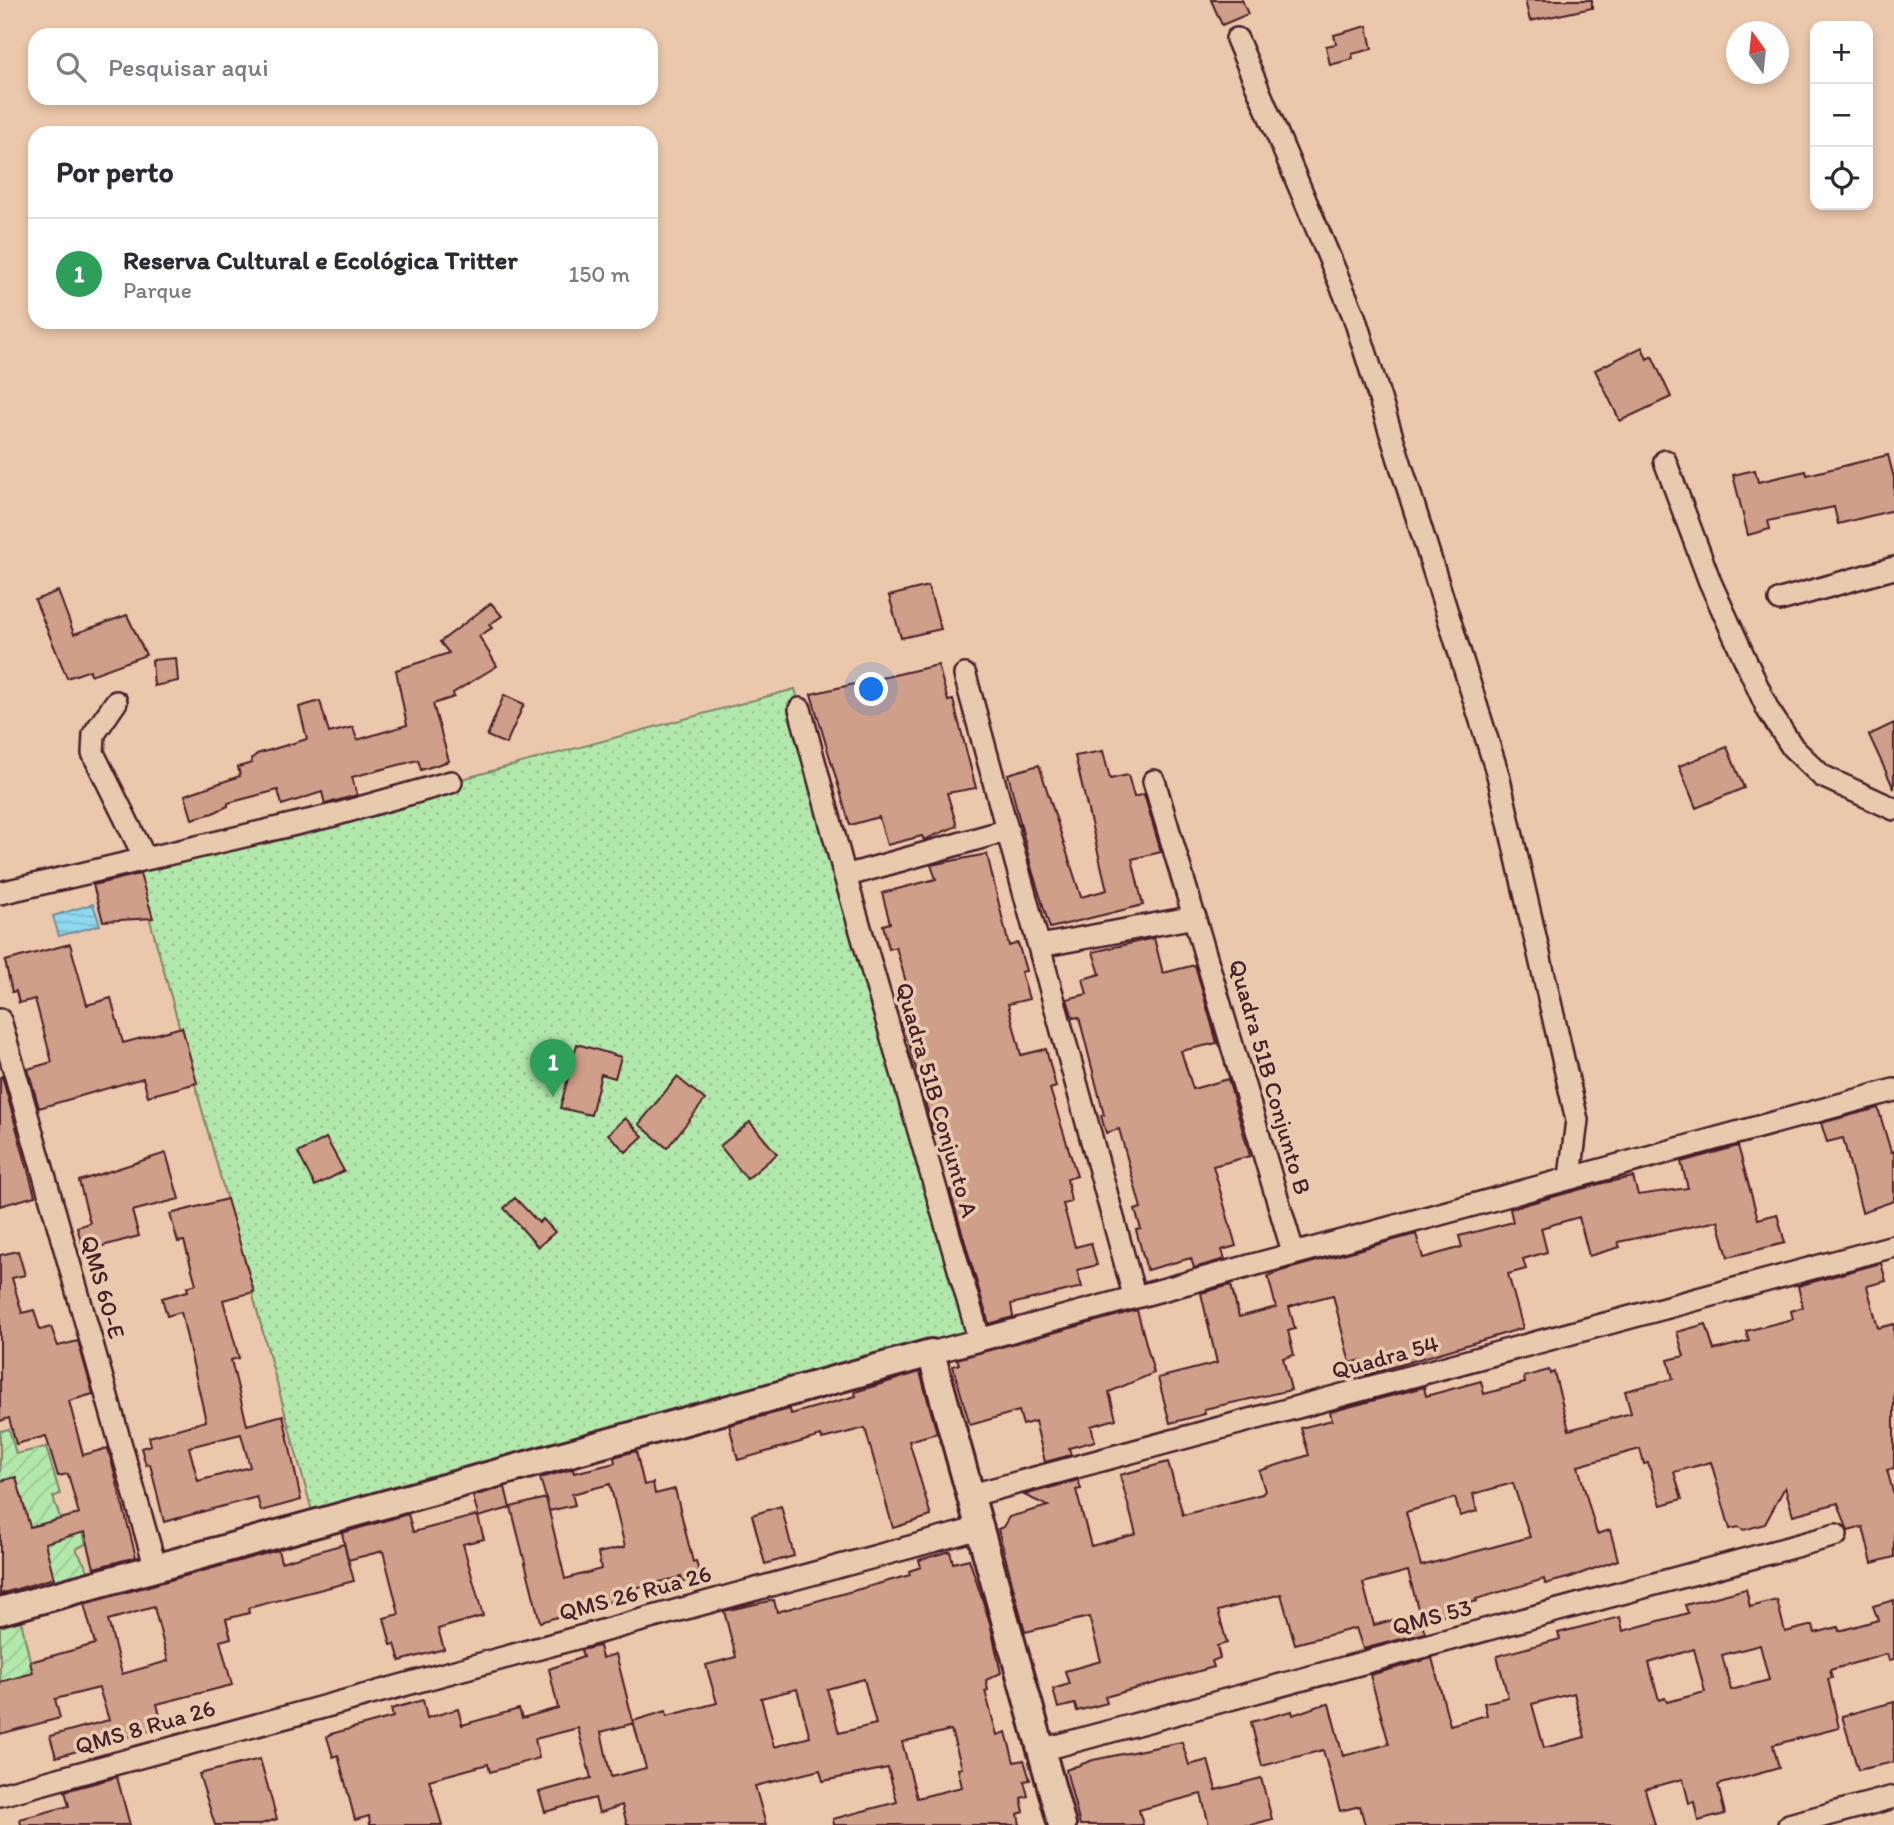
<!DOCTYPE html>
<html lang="pt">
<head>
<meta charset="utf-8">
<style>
  :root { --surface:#fff; --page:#f7f7f7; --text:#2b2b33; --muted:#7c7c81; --line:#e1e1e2; --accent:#c8321e }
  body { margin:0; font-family:Itim,sans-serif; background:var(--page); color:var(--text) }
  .controls { position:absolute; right:21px; top:21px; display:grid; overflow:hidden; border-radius:14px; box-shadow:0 4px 10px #0003 }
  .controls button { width:63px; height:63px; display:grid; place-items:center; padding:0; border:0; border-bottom:2px solid var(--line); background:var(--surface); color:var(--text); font:35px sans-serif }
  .compass { position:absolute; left:1726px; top:21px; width:63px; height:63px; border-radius:50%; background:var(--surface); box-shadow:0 4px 10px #0003; rotate:345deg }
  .you { position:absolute; left:872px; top:690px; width:24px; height:24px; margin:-18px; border:5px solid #fff; border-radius:50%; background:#1a73e8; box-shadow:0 0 0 10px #1a73e833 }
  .badge { display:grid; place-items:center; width:46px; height:46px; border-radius:50%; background:var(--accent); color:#fff; font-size:23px; font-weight:700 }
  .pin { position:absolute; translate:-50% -58px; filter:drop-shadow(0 2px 4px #0008) }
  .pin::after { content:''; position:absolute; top:37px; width:24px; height:21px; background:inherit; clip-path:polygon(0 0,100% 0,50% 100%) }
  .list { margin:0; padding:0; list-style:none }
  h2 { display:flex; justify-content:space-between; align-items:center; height:91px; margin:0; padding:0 28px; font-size:30px }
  h2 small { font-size:23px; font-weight:400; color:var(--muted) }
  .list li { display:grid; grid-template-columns:46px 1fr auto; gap:21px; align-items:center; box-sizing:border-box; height:112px; padding:0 28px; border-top:2px solid var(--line) }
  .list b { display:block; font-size:26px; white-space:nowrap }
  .list p { margin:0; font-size:23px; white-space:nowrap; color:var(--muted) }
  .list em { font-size:23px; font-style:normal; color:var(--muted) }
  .icon { flex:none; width:38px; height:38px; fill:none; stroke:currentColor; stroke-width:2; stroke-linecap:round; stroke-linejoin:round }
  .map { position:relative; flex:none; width:1894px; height:1825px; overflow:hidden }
  .search { position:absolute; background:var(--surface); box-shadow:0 4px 10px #0003; left:28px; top:28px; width:630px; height:77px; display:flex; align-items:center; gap:18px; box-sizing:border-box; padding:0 24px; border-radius:21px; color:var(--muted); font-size:26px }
  .panel { position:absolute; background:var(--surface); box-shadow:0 4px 10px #0003; left:28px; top:126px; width:630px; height:203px; border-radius:21px }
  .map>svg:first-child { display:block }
</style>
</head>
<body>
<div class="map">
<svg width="1894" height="1825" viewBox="0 0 1894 1825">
  <defs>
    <pattern id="park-dots" width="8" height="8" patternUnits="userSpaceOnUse" patternTransform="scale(1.75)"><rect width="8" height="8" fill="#b2e8ab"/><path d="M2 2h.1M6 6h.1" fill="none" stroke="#9bc793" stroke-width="1.8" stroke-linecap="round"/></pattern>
    <pattern id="garden-furrows" width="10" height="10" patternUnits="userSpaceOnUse" patternTransform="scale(1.75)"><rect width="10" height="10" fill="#b2e8ab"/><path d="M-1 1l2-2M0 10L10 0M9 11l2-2" fill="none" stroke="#9bc793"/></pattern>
    <pattern id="water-rules" width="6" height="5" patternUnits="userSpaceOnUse" patternTransform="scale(1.75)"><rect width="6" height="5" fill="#8ed9ef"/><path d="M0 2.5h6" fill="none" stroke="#7cbacd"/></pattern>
  </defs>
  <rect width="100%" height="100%" fill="#ebc7ab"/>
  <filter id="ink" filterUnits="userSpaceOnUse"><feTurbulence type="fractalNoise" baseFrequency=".0143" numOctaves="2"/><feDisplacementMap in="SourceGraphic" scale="14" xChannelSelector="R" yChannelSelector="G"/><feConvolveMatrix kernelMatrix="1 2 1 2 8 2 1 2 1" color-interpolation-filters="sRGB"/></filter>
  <g filter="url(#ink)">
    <path fill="url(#park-dots)" stroke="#7e846b" stroke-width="2" d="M795 689 975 1336 315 1522 133 858 451 782Z"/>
    <path fill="url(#garden-furrows)" stroke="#7e846b" stroke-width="2" d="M9 1429 16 1454 46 1447 60 1494 53 1497 62 1523 80 1520 86 1544 76 1549 93 1579 57 1588 42 1538 0 1582V1431Z
      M19 1612 36 1687 0 1696V1617Z"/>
    <path fill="url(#water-rules)" stroke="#738fa1" stroke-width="2" d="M93 904 100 925 59 936 53 916Z"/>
    <path fill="#d09f8a" stroke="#4a1f2b" stroke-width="2" fill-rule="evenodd" d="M1211 0H1242L1248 14 1222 25Z
      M1525 0H1592V8L1530 21Z
      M1367 26 1372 49 1352 54 1353 59 1330 65 1326 46 1336 44 1334 35Z
      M1642 347 1647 359 1652 356 1671 397 1620 421 1595 370Z
      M1888 455 1894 478V510L1838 524 1834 507 1768 521 1770 529 1748 535 1733 475 1755 470 1758 482 1806 471 1807 475Z
      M928 586 941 629 901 638 889 596Z
      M58 591 74 634 127 615 146 655 91 675 90 670 67 678 35 600Z
      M491 603 502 616 489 625 492 628 479 636 497 666 453 693 454 697 433 704 449 761 421 770 418 760 352 777 357 795 325 804 322 792 282 805 278 790 228 803V806L213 813 192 819 185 795 240 776 238 767 252 763 251 759 257 754 307 739 299 707 320 701 329 733 353 727 357 740 407 725 396 670 449 653 440 642Z
      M176 658 178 681 154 686 152 660Z
      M938 665 948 701 953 700 976 788 947 793 957 826 924 840 922 836 887 845 879 817 850 825 811 694Z
      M504 695 524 704 506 744 487 736Z
      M1894 723V789L1869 735Z
      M1727 747 1744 788 1696 808 1679 766Z
      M1103 751 1110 779 1128 775 1134 797 1144 794 1161 852 1132 859 1143 905 1050 928 1032 870 1008 774 1039 765 1081 897 1107 890 1075 756Z
      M987 854 1009 946 1018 943 1026 971 1021 972 1029 999 1008 1004 1021 1055 1046 1049 1056 1087 1050 1089 1077 1176 1067 1179 1071 1202 1063 1204 1075 1247 1091 1243 1097 1265 1077 1270 1082 1287 1011 1304 1013 1317 989 1324 952 1198 950 1190 957 1187 941 1131 934 1134 898 1004 911 1000 896 947 889 949 883 925 890 923 882 893 936 879 931 865Z
      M140 874 153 918 103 921 93 885Z
      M1154 938 1163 973 1195 965 1217 1043 1181 1051 1193 1089 1228 1079 1250 1156 1213 1166 1236 1246 1222 1250 1225 1259 1194 1268 1191 1258 1147 1270 1136 1230 1141 1229 1135 1210 1141 1208 1119 1129 1106 1133 1101 1116 1104 1115 1079 1017 1073 1018 1067 999 1087 994 1083 979 1100 974 1093 952Z
      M70 944 87 1005 111 998 123 1043 182 1027 197 1083 148 1096 143 1078 39 1108 28 1069 52 1062 35 999 19 1003 16 991 12 992 5 961Z
      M577 1044 621 1057 615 1078 601 1074 591 1115 560 1108Z
      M2 1076 35 1196 0 1206V1077Z
      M677 1077 705 1100 667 1148 639 1124Z
      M1878 1108 1891 1152 1894 1151V1201L1862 1212 1843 1138 1827 1142 1821 1123Z
      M625 1118 643 1136 626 1152 608 1134Z
      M750 1122 777 1154 747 1179 720 1146Z
      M326 1138 344 1171 315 1186 298 1153Z
      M1738 1146 1758 1219 1777 1214 1785 1243 1728 1257 1718 1221 1618 1242 1620 1247 1589 1256 1579 1217 1541 1228 1547 1252 1523 1259 1526 1269 1508 1274 1523 1328 1366 1375 1362 1360 1350 1363 1333 1295 1305 1302 1289 1307 1295 1329 1288 1331 1294 1355 1283 1358 1291 1390 1204 1409 1205 1414 1170 1423 1158 1378 1217 1363 1201 1293 1231 1285 1239 1317 1276 1307 1268 1276 1281 1271 1416 1234 1423 1258 1462 1247 1459 1236 1513 1222 1510 1209 1603 1183 1633 1177 1638 1195 1688 1188 1681 1162Z
      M166 1153 179 1199 132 1211 139 1236 84 1251 77 1227 90 1223 79 1181Z
      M515 1198 539 1223 543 1219 555 1232 538 1247 504 1208Z
      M227 1199 254 1292 223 1300 239 1358 231 1360 247 1425 283 1415 301 1500 261 1511 257 1497 164 1522 150 1464 146 1465 141 1448 151 1445 149 1437 206 1421 181 1312 167 1316 162 1298 188 1291 187 1287 196 1284 184 1241 178 1242 170 1214ZM241 1434 250 1467 198 1481 189 1447Z
      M18 1251 25 1275 12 1278 22 1313 34 1310 40 1330 51 1327 58 1346 78 1341 93 1394 69 1401 83 1455 108 1448 136 1557 94 1568 85 1532 45 1543 54 1578 0 1594V1481L16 1477 30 1527 79 1514 68 1474 58 1476 46 1436 16 1444 9 1418 0 1421V1255Z
      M1881 1263 1886 1281 1867 1286 1878 1328 1894 1324V1468L1887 1470 1894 1496V1557L1872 1563 1863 1527 1848 1531 1838 1503 1793 1515 1785 1487 1765 1524 1744 1530 1739 1527 1730 1529 1711 1462 1674 1472 1682 1499 1661 1505 1648 1463 1644 1464 1640 1449 1578 1466 1597 1534 1610 1530 1618 1560 1571 1577 1545 1584 1544 1579 1476 1599 1477 1601 1456 1606 1458 1611 1421 1620 1425 1633 1363 1649 1356 1628 1295 1644 1281 1594 1218 1611 1227 1643 1217 1646 1220 1658 1212 1661 1214 1667 1105 1697 1107 1703 1077 1711 1075 1704 1058 1708 1053 1689 1069 1684 1065 1671 1101 1661 1089 1617 1025 1632 998 1529 1003 1527 1009 1517 1048 1506 1024 1495 1078 1480 1081 1489 1076 1490 1091 1546 1136 1534 1120 1475 1168 1462 1183 1515 1262 1494 1265 1491 1259 1471 1309 1455 1301 1428 1332 1420 1330 1412 1424 1387 1426 1396 1481 1381 1484 1394 1525 1383 1524 1377 1549 1370 1550 1374 1554 1372 1569 1430 1631 1413 1625 1391 1673 1379 1668 1360 1684 1356 1677 1332 1706 1324 1714 1350 1749 1341 1746 1331 1793 1319 1791 1311 1803 1307 1798 1286ZM1513 1483 1530 1537 1421 1566 1406 1512 1455 1498 1460 1516 1477 1511 1473 1494ZM1408 1571 1421 1620 1419 1613 1374 1625 1363 1583Z
      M1137 1310 1154 1373 1109 1392 1116 1419 1091 1426 1095 1441 1069 1448 1071 1455 1045 1462 1035 1421 1023 1425 1019 1411 970 1425 953 1366 959 1364 957 1359Z
      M920 1372 937 1433 909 1441 931 1516 893 1528 865 1428 822 1439 821 1436 738 1460 729 1425 790 1409 791 1414 856 1396 855 1392Z
      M636 1451 644 1485 653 1483 655 1494 675 1489 693 1562 696 1561 700 1577 683 1582 681 1577 635 1588 637 1594 540 1622 511 1507 546 1498 540 1478 573 1469 574 1473 615 1463 614 1457ZM610 1484 625 1547 598 1553 601 1569 565 1579 546 1498 549 1511 575 1505 572 1494Z
      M505 1487 510 1508 478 1517 484 1539 463 1544 483 1616 438 1629 444 1649 400 1661 395 1644 391 1645 384 1618 399 1614 383 1551 348 1560 342 1533 408 1514 413 1532 478 1515 473 1496Z
      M781 1506 794 1556 765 1564 752 1515Z
      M344 1544 354 1581 248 1608 249 1613 226 1619 231 1638 220 1641 232 1685 157 1704 163 1727 56 1757 50 1736 109 1720 99 1688 55 1699 60 1718 0 1734V1682L33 1673 30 1662 95 1644 84 1604 278 1550 281 1562ZM154 1607 168 1661 122 1674 108 1620Z
      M950 1551 953 1563 969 1559 990 1623 1001 1673 986 1680 988 1690 985 1691 997 1735 1006 1732 1014 1762 1024 1760 1030 1780 1024 1781 1028 1796 1021 1798 1024 1812 1018 1814 1020 1825H834L833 1819 897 1802 888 1768 823 1781 820 1770 755 1786 766 1825H627L622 1805 599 1813 595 1798 545 1812 539 1792 591 1778 578 1728 535 1739 539 1758 490 1772 488 1764 429 1780 442 1825H370L369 1816 355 1820 338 1755 333 1757 327 1737 331 1734 393 1717 391 1709 423 1700 427 1718 458 1709 462 1725 519 1709 522 1718 558 1708 549 1669 583 1657 581 1650 599 1646 602 1658 616 1654 633 1721 666 1711 667 1716 717 1703 706 1665 736 1657 724 1611 774 1600 777 1612 910 1575 909 1571 921 1567 919 1560ZM864 1679 876 1724 839 1733 827 1689ZM797 1689 810 1737 774 1747 761 1698ZM633 1721 646 1768 611 1777 601 1732 634 1723ZM951 1730 962 1768 958 1769 962 1787 917 1798 902 1742Z
      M1746 1589 1750 1607 1777 1600 1785 1632 1813 1625 1815 1633 1838 1627 1839 1631 1878 1620 1873 1606 1894 1600V1659L1889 1660 1887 1654 1830 1670 1832 1678 1828 1679 1839 1728 1773 1745 1779 1768 1718 1785 1725 1814 1698 1821 1694 1802 1689 1803 1683 1779 1645 1789 1655 1825H1365L1360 1806 1340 1811 1323 1750 1262 1766 1251 1722 1292 1711 1293 1715 1318 1706 1329 1704 1343 1756 1389 1744 1370 1675 1432 1658 1450 1725 1487 1715 1484 1703 1508 1697 1497 1656 1560 1639 1558 1633 1620 1617 1623 1631 1688 1613 1685 1605ZM1760 1645 1769 1680 1731 1690 1722 1655ZM1694 1649 1705 1692 1667 1702 1665 1698 1659 1700 1649 1663ZM1574 1693 1585 1737 1544 1748 1532 1704Z
      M1894 1702V1762L1858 1770 1842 1716Z
      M1182 1742 1189 1765 1208 1760 1216 1790 1261 1778 1272 1819 1251 1825H1209L1201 1794 1139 1810 1143 1825H1080L1066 1770 1093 1760Z
      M260 1759 277 1819 258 1825H215L199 1774Z
      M117 1777 130 1825H21L20 1819 69 1806 65 1791Z"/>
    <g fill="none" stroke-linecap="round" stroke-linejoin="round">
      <g stroke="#4a1f2b" stroke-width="26">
        <path id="minor" d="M1237 39 1354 316 1498 775 1577 1120 1570 1177
          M1665 461 1710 582 1768 710 1793 748 1822 776 1894 809
          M1780 600 1894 568
          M965 675 1134 1295
          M116 702 94 734 93 753 145 858
          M800 709 845 876 979 1338
          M1154 781 1293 1252
          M845 876 1008 830
          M0 893 334 815 451 782
          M1040 946 1195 917
          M0 1020 156 1569
          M931 1353 1894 1090
          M972 1495 1894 1246
          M1041 1750 1836 1535
          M0 1795 980 1528
          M1789 1825 1894 1797"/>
      </g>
      <g stroke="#4a1f2b" stroke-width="32">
        <path id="tertiary" d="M0 1611 931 1353 1062 1825"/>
      </g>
      <use href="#minor" stroke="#e8cbaf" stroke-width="21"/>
      <use href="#tertiary" stroke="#e8cbaf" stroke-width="26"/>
    </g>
  </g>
  <g text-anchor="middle" stroke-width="7" stroke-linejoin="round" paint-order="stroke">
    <g font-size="24" fill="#4a1f2b" stroke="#e8cbaf">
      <text transform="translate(1270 1077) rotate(74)" y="8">Quadra 51B Conjunto B</text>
      <text transform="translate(937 1100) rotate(74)" y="8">Quadra 51B Conjunto A</text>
      <text transform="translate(103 1287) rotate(74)" y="8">QMS 60-E</text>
      <text transform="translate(1385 1357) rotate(-15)" y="8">Quadra 54</text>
      <text transform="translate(635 1593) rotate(-15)" y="8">QMS 26 Rua 26</text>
      <text transform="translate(1432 1617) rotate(-15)" y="8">QMS 53</text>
      <text transform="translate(145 1727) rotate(-16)" y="8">QMS 8 Rua 26</text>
    </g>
  </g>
</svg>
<div class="controls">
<button>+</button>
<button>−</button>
<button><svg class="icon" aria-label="locate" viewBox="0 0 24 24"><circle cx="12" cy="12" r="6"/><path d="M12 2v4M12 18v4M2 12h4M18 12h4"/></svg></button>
</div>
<svg class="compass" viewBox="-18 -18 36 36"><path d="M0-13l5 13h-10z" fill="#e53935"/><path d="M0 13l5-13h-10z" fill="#7c7c81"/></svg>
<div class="you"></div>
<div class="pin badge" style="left:553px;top:1097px;background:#2e9e5b">1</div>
<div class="search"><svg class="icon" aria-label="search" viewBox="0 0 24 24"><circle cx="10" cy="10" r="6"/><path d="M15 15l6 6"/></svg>Pesquisar aqui</div>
<section class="panel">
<h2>Por perto<small></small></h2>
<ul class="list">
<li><span class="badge" style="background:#2e9e5b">1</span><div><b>Reserva Cultural e Ecológica Tritter</b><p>Parque</p></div><em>150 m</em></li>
</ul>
</section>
</div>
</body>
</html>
